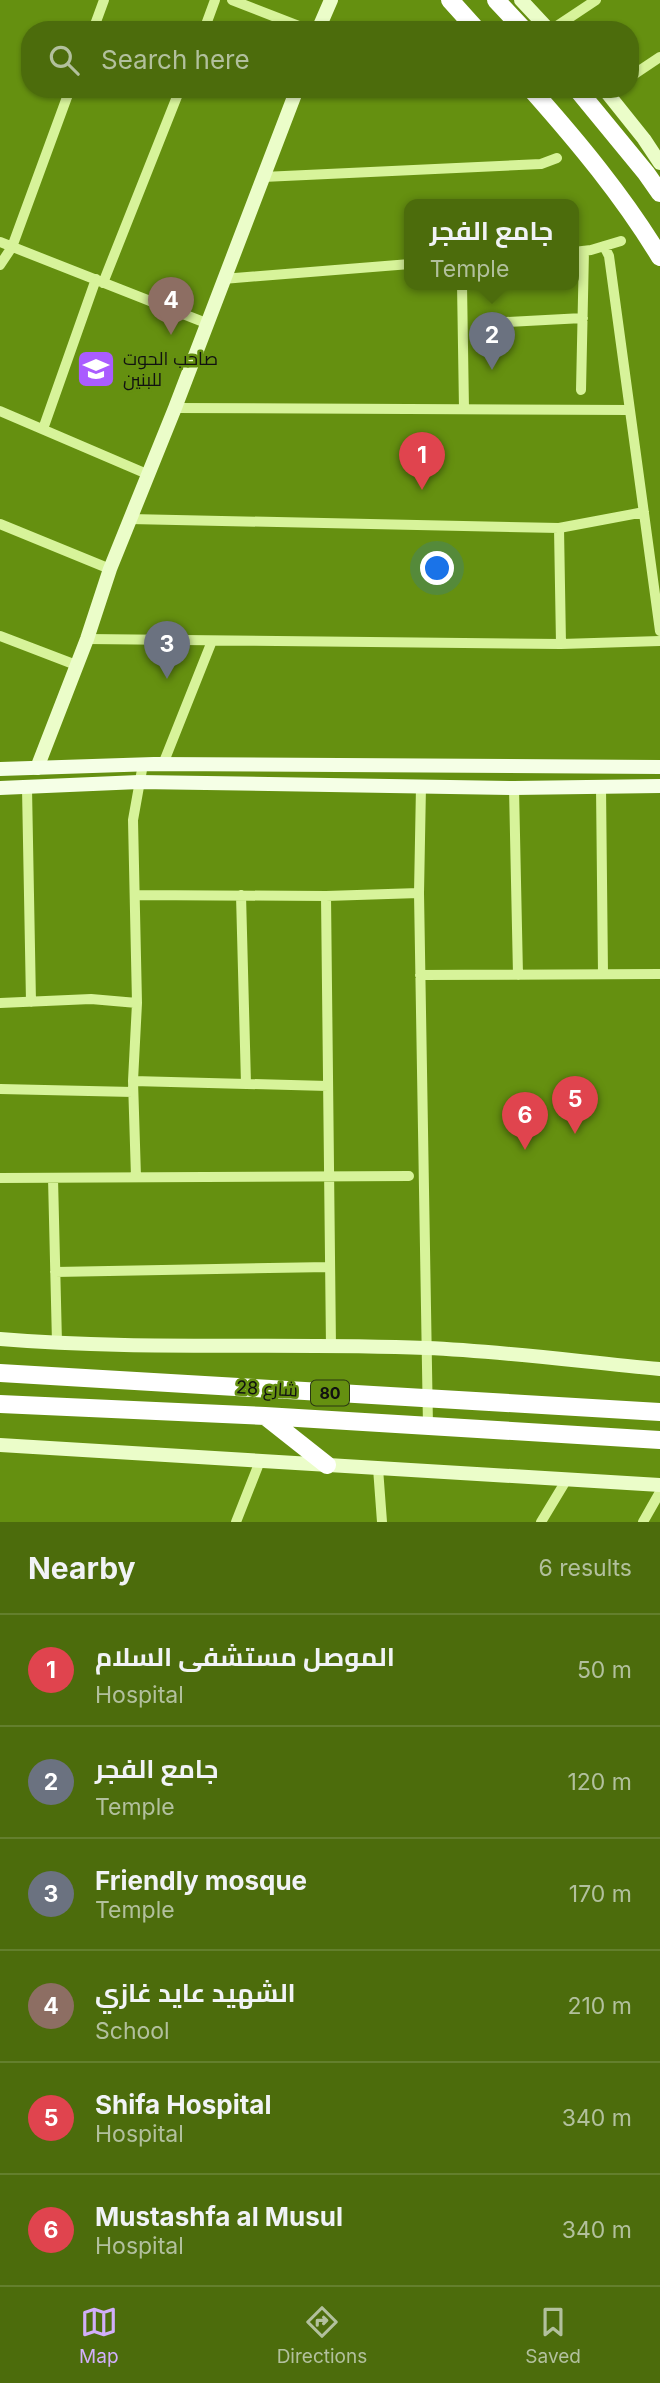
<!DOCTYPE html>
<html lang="en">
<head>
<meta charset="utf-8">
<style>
  :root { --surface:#4c6c0c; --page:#537115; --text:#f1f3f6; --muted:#b2c09d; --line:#637f2d; --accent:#d1affa }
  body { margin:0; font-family:Inter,Cairo,sans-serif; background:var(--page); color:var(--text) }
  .you { position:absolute; left:438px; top:569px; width:24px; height:24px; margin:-18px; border:5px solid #fff; border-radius:50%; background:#1a73e8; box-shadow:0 0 0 10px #1a73e833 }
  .badge { display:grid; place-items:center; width:46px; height:46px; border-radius:50%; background:var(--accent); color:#fff; font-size:23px; font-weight:700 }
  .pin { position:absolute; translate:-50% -58px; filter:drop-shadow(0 2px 4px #0008) }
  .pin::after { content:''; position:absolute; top:37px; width:24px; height:21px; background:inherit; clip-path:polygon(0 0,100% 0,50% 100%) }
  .popup { position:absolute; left:404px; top:199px; width:175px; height:91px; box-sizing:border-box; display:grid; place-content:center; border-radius:14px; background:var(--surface); filter:drop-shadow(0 2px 5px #0005); font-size:23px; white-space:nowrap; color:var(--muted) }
  .popup b { font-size:26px; color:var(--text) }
  .popup::after { content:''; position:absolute; left:50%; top:100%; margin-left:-14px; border:14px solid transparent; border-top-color:var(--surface) }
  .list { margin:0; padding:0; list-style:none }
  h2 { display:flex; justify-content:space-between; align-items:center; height:91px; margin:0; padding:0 28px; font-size:30px }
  h2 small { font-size:23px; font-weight:400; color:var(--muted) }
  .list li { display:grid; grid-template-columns:46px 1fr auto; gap:21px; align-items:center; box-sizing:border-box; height:112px; padding:0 28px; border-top:2px solid var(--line) }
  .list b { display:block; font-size:26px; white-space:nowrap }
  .list p { margin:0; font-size:23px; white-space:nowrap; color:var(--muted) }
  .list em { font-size:23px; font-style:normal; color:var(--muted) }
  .icon { flex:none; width:38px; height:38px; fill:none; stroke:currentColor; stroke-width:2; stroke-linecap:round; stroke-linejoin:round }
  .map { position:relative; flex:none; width:660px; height:1522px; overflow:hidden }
  .search { position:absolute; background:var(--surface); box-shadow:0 2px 5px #0004; left:21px; right:21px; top:21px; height:77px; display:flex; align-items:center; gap:18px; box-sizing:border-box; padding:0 24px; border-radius:28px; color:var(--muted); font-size:26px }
  .sheet { height:763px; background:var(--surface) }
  nav { display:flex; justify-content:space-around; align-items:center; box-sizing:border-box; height:98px; border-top:2px solid var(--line); background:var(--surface); font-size:19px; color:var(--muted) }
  nav a { display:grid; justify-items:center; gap:4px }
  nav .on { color:var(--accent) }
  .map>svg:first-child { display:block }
</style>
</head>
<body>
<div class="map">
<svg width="660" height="1522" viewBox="0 0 660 1522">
  <rect width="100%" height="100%" fill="#659010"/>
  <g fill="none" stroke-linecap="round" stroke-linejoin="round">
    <path stroke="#d7f39a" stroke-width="10" d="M232 0 309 30
      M93 30 104 0
      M204 30 215 0
      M551 30 596 0
      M630 77 660 57
      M263 177 541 164 557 158
      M0 242 206 323
      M604 246 609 256 660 631
      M574 252 591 250 621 241
      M0 265 12 247 70 89
      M223 279 410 264
      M103 283 180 89
      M462 284 464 409
      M488 323 583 318
      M581 390 584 251
      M175 408 630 410
      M0 411 147 474
      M43 429 96 279
      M130 519 559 528 644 512
      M0 524 110 569
      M559 528 561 644
      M0 636 76 665
      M87 639 561 644 660 641
      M163 764 212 641
      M421 786 419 893 428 1426
      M601 787 603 974
      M27 788 31 1002
      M514 788 518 975
      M135 895 326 896 419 893
      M241 895 246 1084
      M326 896 331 1347
      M420 975 660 974
      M0 1003 91 999 137 1003
      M133 1081 328 1086
      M0 1089 133 1092
      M136 1177 133 1081 137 1003 133 820 143 764
      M0 1178 409 1176
      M53 1178 57 1343
      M55 1272 329 1267
      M378 1468 382 1522
      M236 1522 260 1461
      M541 1522 567 1479
      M643 1522 660 1492"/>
    <path stroke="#ebfdc9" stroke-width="14" d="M521 0 549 30
      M318 30 331 0
      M604 89 644 139 660 163
      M37 768 87 639 110 569 175 408 297 89
      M0 1339C142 1351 284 1342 426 1348 504 1351 582 1362 660 1369
      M0 1445 660 1485"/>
    <path stroke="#f5ffe6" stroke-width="14" d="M0 769 154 764 660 767
      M0 788 139 782 514 788 660 786"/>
    <path stroke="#fff" stroke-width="18" d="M450 0 477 30
      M496 0 524 30
      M531 89C578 142 623 196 660 257
      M577 89 646 173 660 193
      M0 1373 660 1412
      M0 1404 265 1416 660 1440
      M265 1416 327 1465"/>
  </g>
  <defs>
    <g id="school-square" transform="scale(2.0125)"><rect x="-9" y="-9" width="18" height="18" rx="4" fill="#aa5cff" stroke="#659010"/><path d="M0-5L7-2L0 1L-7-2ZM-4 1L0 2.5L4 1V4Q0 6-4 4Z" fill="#fff"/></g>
  </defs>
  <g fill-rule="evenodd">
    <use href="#school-square" x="96" y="369"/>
  </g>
  <g text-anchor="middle" stroke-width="5" stroke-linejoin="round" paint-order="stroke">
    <rect fill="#659010" stroke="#2a3711" stroke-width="2" x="311" y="1380.5" width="38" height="25" rx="5"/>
    <g font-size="16" font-weight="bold" fill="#111">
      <text x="330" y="1399">80</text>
    </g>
    <g font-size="18" fill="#111" stroke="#659010" text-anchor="start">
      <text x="123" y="365">صاحب الحوت<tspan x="123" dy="21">للبنين</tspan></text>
    </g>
    <g font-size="18" fill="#111" stroke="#659010">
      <text transform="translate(267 1389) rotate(3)" y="6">شارع 28</text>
    </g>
  </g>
</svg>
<div class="you"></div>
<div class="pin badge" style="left:422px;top:490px;background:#e0444e">1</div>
<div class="pin badge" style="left:492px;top:370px;background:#6b7280">2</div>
<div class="popup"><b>جامع الفجر</b>Temple</div>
<div class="pin badge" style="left:167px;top:679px;background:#6b7280">3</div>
<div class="pin badge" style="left:171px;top:335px;background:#8d6e63">4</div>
<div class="pin badge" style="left:575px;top:1134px;background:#e0444e">5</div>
<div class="pin badge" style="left:525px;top:1150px;background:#e0444e">6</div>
<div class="search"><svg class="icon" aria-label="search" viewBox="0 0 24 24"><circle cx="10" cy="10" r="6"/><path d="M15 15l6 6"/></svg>Search here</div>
</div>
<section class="sheet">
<h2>Nearby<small>6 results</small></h2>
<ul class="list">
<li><span class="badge" style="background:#e0444e">1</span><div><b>الموصل مستشفى السلام</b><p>Hospital</p></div><em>50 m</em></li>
<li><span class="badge" style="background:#6b7280">2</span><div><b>جامع الفجر</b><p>Temple</p></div><em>120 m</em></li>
<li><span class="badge" style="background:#6b7280">3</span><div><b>Friendly mosque</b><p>Temple</p></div><em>170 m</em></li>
<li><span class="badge" style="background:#8d6e63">4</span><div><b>الشهيد عايد غازي</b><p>School</p></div><em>210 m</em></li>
<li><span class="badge" style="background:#e0444e">5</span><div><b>Shifa Hospital</b><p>Hospital</p></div><em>340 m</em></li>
<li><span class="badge" style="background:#e0444e">6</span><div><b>Mustashfa al Musul</b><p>Hospital</p></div><em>340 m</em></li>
</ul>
</section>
<nav>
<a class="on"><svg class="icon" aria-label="map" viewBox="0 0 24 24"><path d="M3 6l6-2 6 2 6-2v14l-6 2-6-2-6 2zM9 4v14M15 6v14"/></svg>Map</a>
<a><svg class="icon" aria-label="directions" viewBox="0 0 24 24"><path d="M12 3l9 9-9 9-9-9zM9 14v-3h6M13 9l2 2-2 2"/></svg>Directions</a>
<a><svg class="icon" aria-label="saved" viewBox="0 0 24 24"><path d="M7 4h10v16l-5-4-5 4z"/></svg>Saved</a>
</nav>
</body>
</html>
